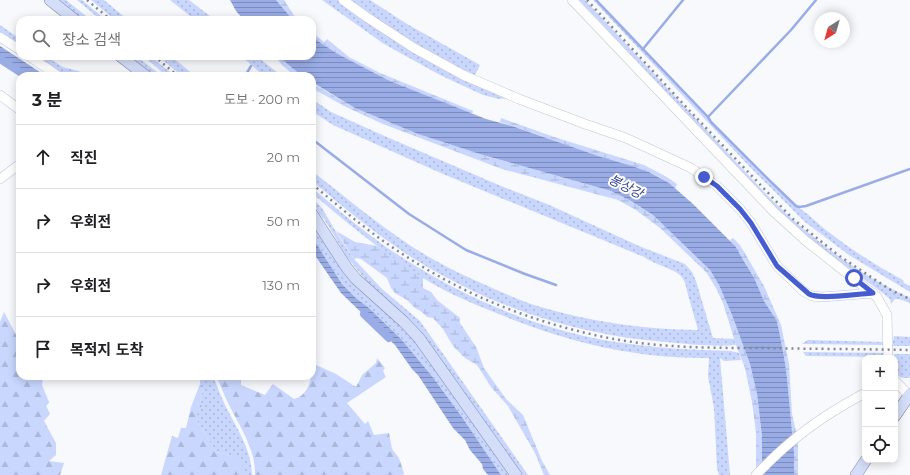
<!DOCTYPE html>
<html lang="ko">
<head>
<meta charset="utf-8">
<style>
  :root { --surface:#fff; --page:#f2f2f2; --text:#202124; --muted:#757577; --line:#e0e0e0 }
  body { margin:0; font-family:Montserrat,"Noto Sans KR",sans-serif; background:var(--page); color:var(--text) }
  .controls { position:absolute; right:12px; bottom:12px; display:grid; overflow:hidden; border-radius:8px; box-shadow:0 2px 10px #0003 }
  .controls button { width:36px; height:36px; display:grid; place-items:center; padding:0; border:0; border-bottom:1px solid var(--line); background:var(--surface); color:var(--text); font:20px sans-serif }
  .compass { position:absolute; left:814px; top:12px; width:36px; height:36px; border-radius:50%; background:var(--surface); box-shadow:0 2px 10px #0003; rotate:217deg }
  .stop { position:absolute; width:12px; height:12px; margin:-9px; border:3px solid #465dd1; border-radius:50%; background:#fff }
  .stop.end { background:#465dd1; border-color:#fff; box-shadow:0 1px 4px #0008 }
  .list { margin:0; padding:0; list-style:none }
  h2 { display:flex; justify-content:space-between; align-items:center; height:52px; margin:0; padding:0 16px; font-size:17px }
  h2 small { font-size:13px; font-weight:400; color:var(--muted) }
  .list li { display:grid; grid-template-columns:26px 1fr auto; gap:12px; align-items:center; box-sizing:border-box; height:64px; padding:0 16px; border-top:1px solid var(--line) }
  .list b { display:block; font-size:15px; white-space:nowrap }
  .list em { font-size:13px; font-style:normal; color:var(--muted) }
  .icon { flex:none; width:22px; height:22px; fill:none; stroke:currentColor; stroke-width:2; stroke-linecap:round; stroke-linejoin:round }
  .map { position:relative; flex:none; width:910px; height:475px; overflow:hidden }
  .search { position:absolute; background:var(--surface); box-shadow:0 2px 10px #0003; left:16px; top:16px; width:300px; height:44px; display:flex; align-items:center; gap:10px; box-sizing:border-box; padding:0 14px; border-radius:12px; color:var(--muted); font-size:15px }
  .panel { position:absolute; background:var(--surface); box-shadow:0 2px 10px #0003; left:16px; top:72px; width:300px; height:308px; border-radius:12px }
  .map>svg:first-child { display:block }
</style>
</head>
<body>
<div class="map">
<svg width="910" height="475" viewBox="0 0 910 475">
  <defs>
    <pattern id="grass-dots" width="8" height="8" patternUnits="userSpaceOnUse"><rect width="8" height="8" fill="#c9d7fe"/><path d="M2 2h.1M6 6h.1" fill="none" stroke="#acb8d9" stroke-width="1.8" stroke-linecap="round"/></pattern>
    <pattern id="forest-firs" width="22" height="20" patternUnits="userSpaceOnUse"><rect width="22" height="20" fill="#c9d7fe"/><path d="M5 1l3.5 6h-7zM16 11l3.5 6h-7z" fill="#acb8d9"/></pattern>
    <pattern id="wetland-marsh" width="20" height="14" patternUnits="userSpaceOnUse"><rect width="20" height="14" fill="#c9d7fe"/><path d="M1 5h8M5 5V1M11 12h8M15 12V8" fill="none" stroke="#acb8d9"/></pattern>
    <pattern id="water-rules" width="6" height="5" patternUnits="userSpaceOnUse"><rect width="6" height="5" fill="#99ace6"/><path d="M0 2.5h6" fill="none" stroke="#7c8bba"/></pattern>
  </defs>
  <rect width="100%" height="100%" fill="#f7f9fc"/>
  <path fill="url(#grass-dots)" d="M57 0H66L91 20H82Z
    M77 0H82L106 20H101Z
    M91 0H104L128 20H115Z
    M170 0H189L215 20H195Z
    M322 0H339L376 26 511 98 499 99 483 95 440 75 384 44Z
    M347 0H370L407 24 480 65 474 77 436 58Z
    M579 0H585L767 195C809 237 856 273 910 298V303L899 299H895L891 304 890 299 884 294 828 253 793 225Z
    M593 0H595L608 12 708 117 711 122 769 182 795 206C804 209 821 227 830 233 853 251 877 266 903 280L904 283 910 286V292L849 255 805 222 749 166Z
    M0 25 20 39V49L0 35Z
    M31 56H45L63 67 78 71 89 76H61Z
    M127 56H136L157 72 155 74 156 76H152Z
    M143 56H150L175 76H167Z
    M158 56H171L195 76H182Z
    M241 56H256L282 76H264Z
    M312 99 331 112 389 138 501 186 547 204 639 246 685 264 692 272 696 281 713 338 734 339 736 345C713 347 689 344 666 342 573 335 483 304 405 253 372 231 342 206 312 181V171C344 196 375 222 408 244 429 258 450 269 472 279 493 288 513 298 534 305 587 321 643 330 698 330 695 319 692 309 689 298 686 290 687 282 680 275 670 267 655 265 644 257L443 174 333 125 312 111Z
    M312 188C342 213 371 238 403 258 468 300 541 330 616 342 654 348 693 350 731 351L739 353 741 360 724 361 720 358 730 475H719L717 468 714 408 708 376 709 358C634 359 562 341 494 312 469 302 445 292 423 278 383 253 347 223 312 193Z
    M312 198 322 208 339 237 354 259 382 289 420 321 528 475H523L423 335 412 322 368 283 347 257 324 219 312 207Z
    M312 223 401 322 513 475H501L464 420 435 380 402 340 369 308 356 298 342 284 312 237Z
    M894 336 910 337V346H892Z
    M808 340 884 342V345L802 344Z
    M803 352 884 353 885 357 806 356Z
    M894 354H910V378C893 379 897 371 895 359 895 357 894 356 894 354Z
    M200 376H213C217 386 221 396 225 405 236 427 252 450 252 475H244L241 462 230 455 216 452 197 421 195 416 202 407 200 399 203 391 200 384Z"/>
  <path fill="url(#forest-firs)" d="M4 312 20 342V376H41L43 378 42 385 49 402 46 406 50 414 44 421 56 443V455L49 461 64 463 60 475H0V322Z
    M377 358 385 368 383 371 386 377 347 403 365 424 368 421 374 435 389 433 392 449 399 458 404 473 403 475H255C256 450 240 427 229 405 224 395 221 386 216 376H241V385L265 395 273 384 294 399C310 395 311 377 314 364L336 374 356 387 362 375 376 363Z
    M200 384 203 391 200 399 202 407 196 416 197 421 216 452 230 455 242 462 244 475H161L172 436 178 438 181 428H186L191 407Z"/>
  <path fill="url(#wetland-marsh)" d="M276 0H284L297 20H293Z
    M312 32 324 42 327 39 349 57 380 73 473 111 472 114 390 81 336 53 312 37Z
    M274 56H278L302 76H295L283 66Z
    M312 83 355 108 418 134 483 155 611 191 631 201 653 215 710 270 719 285 732 315 750 364 757 394 762 436V475L756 470V432L752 402 745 368 736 345 723 303 716 288 706 272 660 228 636 210 618 200 502 169 383 124 344 106 312 88Z
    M501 118 554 137 644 165 665 176 677 184 675 189C655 169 628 166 602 158 568 146 535 133 500 122Z
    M336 231 355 242 377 246 423 278V288L431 292 437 300 460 318V323L476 347 484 368 506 399 523 415 542 461 550 475H544L535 453 513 415 508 406 491 387 477 365 465 358 453 346 443 329 433 318 427 317 422 312 415 308 407 300 395 293 391 288 387 278 361 259 357 258 354 259Z
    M733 238 740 245 764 286 781 325 789 364 792 414 798 440V475H794V452L787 378 784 356 777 321 764 301 745 262 730 240Z"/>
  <path fill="url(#water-rules)" d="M230 0H276L293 20H244L236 11Z
    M312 37 336 53 390 81 486 119 512 126 601 157 632 166 649 172 669 183 693 204 735 246 754 278 764 301 777 321 784 356 787 378 794 452V475H762V436L757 394 750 364 732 315 719 285 710 270 653 215 631 201 611 191 483 155 418 134 355 108 312 82V76H302L278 56H312Z
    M0 46 46 76H29L0 56Z
    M312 237 342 284 356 298 369 308 402 340 435 380 464 420 501 475H488L483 469 482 464 470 450 465 440 453 428 418 375 412 369 395 345 341 293 312 251Z"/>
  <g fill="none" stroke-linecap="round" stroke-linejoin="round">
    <path stroke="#99ace6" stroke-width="2.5" d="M596 0 708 117 711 122 770 181 796 206 799 207 806 206 910 169
      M643 49 683 0
      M259 57V56
      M157 75 160 73 164 76
      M245 76 251 66
      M708 117 791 30 816 0
      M312 139 409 214 466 250 525 274 556 285"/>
    <path stroke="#99ace6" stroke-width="8" d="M0 59 26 76
      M364 314 389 338"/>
    <g stroke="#c0c6d6" stroke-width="10">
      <path id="minor" d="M343 0 368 18 414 48 463 75 519 99 585 124 626 138 691 168 717 186 740 209 751 223 777 266 803 291 812 296 822 297 873 293
        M572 0 774 212 806 241 877 297 887 315 888 358
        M0 37 20 50
        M29 56 58 76
        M0 95 20 110
        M0 179 20 164
        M895 381 909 395
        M756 475C790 439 822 416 865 393"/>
    </g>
    <g stroke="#828cab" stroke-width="12">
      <path id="major" d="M50 0 75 20
        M120 56 146 76
        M312 214 347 268 356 279 404 322 419 338 516 475
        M895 416 910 394
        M856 475 866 460"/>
    </g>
    <use href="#minor" stroke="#fff" stroke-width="9"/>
    <use href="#major" stroke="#d5def8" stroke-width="11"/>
    <path stroke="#86888d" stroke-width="2.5" stroke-dasharray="2 4" stroke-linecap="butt" d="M87 0 111 20
      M587 0 688 109 793 219 838 255 889 289 910 299
      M154 56 178 76
      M312 184C342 209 371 234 404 255 467 297 540 325 614 339 663 348 713 348 762 348 811 349 861 349 910 350"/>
  </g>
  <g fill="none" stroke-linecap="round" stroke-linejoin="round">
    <path stroke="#465dd1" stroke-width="5" d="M704 177 717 186 740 209 751 223 777 266 809 294C819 300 859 294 873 293L854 278"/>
  </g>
  <g text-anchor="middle" stroke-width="4" stroke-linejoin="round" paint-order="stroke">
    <g font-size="13" font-style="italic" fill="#38498e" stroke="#fff">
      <text transform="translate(626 186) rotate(27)" y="5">봉상강</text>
    </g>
  </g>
</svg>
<div class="controls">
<button>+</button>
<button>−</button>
<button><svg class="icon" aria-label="locate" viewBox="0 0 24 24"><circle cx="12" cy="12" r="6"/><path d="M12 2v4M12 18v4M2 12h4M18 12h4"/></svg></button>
</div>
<svg class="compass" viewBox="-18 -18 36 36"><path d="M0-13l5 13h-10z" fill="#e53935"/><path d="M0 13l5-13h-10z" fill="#757577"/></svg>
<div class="stop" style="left:854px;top:278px"></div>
<div class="stop end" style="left:704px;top:177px"></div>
<div class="search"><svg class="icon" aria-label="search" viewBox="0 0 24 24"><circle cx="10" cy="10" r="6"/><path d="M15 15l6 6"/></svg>장소 검색</div>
<section class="panel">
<h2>3 분<small>도보 · 200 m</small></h2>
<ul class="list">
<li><svg class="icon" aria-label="ahead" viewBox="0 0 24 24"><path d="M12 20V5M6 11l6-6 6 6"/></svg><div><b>직진</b></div><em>20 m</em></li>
<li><svg class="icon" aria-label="right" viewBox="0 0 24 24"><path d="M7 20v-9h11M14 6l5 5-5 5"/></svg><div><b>우회전</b></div><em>50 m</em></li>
<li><svg class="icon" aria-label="right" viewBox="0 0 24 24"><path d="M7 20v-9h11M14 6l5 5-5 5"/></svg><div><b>우회전</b></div><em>130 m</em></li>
<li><svg class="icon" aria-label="arrive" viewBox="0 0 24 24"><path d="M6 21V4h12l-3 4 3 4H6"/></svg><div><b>목적지 도착</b></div></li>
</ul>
</section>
</div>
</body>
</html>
